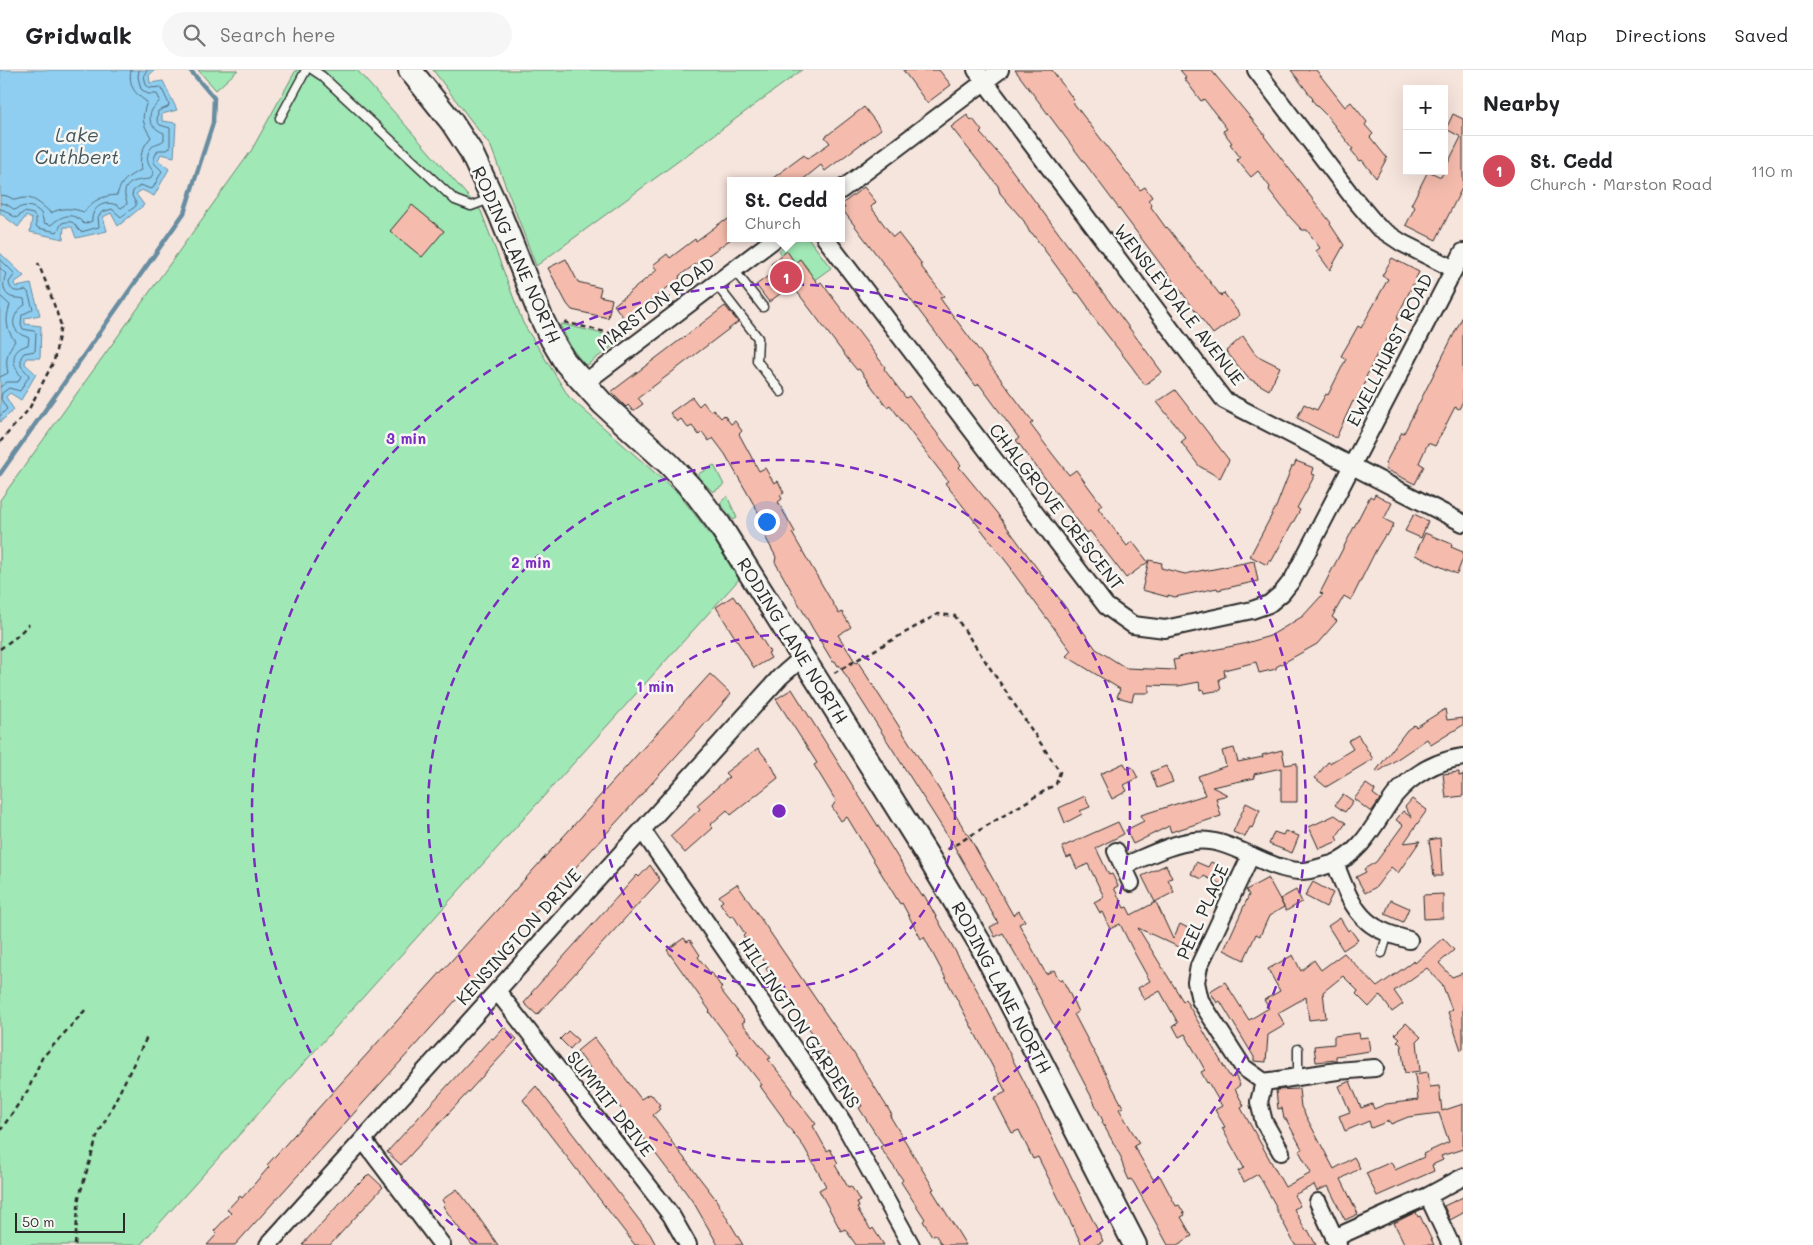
<!DOCTYPE html>
<html lang="en">
<head>
<meta charset="utf-8">
<style>
  :root { --surface:#fff; --page:#f6f6f6; --text:#202124; --muted:#757577; --line:#e0e0e0; --accent:#d1495b }
  body { margin:0; font-family:Mali,sans-serif; background:var(--page); color:var(--text) }
  .controls { position:absolute; right:15px; top:15px; display:grid; overflow:hidden; border-radius:0px; box-shadow:0 5px 20px #0002 }
  .controls button { width:45px; height:45px; display:grid; place-items:center; padding:0; border:0; border-bottom:1px solid var(--line); background:var(--surface); color:var(--text); font:25px sans-serif }
  .scale { position:absolute; left:15px; bottom:12px; width:110px; box-sizing:border-box; padding-left:5px; border:2px solid #2b2b2b; border-top:0; font-size:14px; line-height:18px; white-space:nowrap; color:#2b2b2b; -webkit-text-stroke:4px #f6f6f2; paint-order:stroke }
  .you { position:absolute; left:766px; top:451px; width:18px; height:18px; margin:-12px; border:4px solid #fff; border-radius:50%; background:#1a73e8; box-shadow:0 0 0 8px #1a73e833 }
  .badge { display:grid; place-items:center; width:32px; height:32px; border-radius:50%; background:var(--accent); color:#fff; font-size:16px; font-weight:700 }
  .pin { position:absolute; translate:-50% -50%; border:2px solid #fff; box-shadow:0 1px 5px #0006 }
  .popup { position:absolute; left:727px; top:107px; width:118px; height:65px; box-sizing:border-box; display:grid; place-content:center; border-radius:0px; background:var(--surface); filter:drop-shadow(0 1px 4px #0005); font-size:16px; white-space:nowrap; color:var(--muted) }
  .popup b { font-size:19px; color:var(--text) }
  .popup::after { content:''; position:absolute; left:50%; top:100%; margin-left:-10px; border:10px solid transparent; border-top-color:var(--surface) }
  .list { margin:0; padding:0; list-style:none }
  h2 { display:flex; justify-content:space-between; align-items:center; height:65px; margin:0; padding:0 20px; font-size:21px }
  h2 small { font-size:16px; font-weight:400; color:var(--muted) }
  .list li { display:grid; grid-template-columns:32px 1fr auto; gap:15px; align-items:center; box-sizing:border-box; height:70px; padding:0 20px; border-top:1px solid var(--line) }
  .list b { display:block; font-size:19px; white-space:nowrap }
  .list p { margin:0; font-size:16px; white-space:nowrap; color:var(--muted) }
  .list em { font-size:16px; font-style:normal; color:var(--muted) }
  .icon { flex:none; width:28px; height:28px; fill:none; stroke:currentColor; stroke-width:2; stroke-linecap:round; stroke-linejoin:round }
  .map { position:relative; flex:none; width:1463px; height:1175px; overflow:hidden }
  header { display:flex; align-items:center; gap:30px; box-sizing:border-box; height:70px; padding:0 25px; background:var(--surface); border-bottom:1px solid var(--line) }
  header strong { font-size:24px }
  nav { display:flex; gap:28px; margin-inline-start:auto; font-size:18px }
  .search { width:350px; height:45px; background:var(--page); display:flex; align-items:center; gap:12px; box-sizing:border-box; padding:0 18px; border-radius:28px; color:var(--muted); font-size:19px }
  main { display:flex }
  aside { flex:1; background:var(--surface) }
  .map>svg:first-child { display:block }
</style>
</head>
<body>
<header>
<strong>Gridwalk</strong>
<div class="search"><svg class="icon" aria-label="search" viewBox="0 0 24 24"><circle cx="10" cy="10" r="6"/><path d="M15 15l6 6"/></svg>Search here</div>
<nav><a>Map</a><a>Directions</a><a>Saved</a></nav>
</header>
<main>
<div class="map">
<svg width="1463" height="1175" viewBox="0 0 1463 1175">
  <rect width="100%" height="100%" fill="#f6e5dd"/>
  <filter id="ink" filterUnits="userSpaceOnUse"><feTurbulence type="fractalNoise" baseFrequency=".02" numOctaves="2"/><feDisplacementMap in="SourceGraphic" scale="10" xChannelSelector="R" yChannelSelector="G"/><feConvolveMatrix kernelMatrix="1 2 1 2 8 2 1 2 1" color-interpolation-filters="sRGB"/></filter>
  <g filter="url(#ink)">
    <path fill="#a0e8b5" stroke="#668a70" d="M198 0H238L216 20Z
      M296 0H357L481 141 523 253 569 327 679 424 742 506 140 1175H0V430L251 81Z
      M433 0H802L536 196 491 77Z
      M796 168 809 169 831 198 810 213 808 199 800 189 795 193 787 182 782 185 779 181Z
      M562 254 620 268 621 270 587 295 584 294 572 279 560 255Z
      M714 395 724 415 713 422 698 407V404Z
      M727 426 737 448 733 450 720 433Z"/>
    <path fill="#8fcef0" stroke="#678da1" d="M0 0H155L149 5 150 13 163 11 177 40 162 44V51L176 53 174 87 161 84 158 90 169 99 154 126 142 120 136 124 144 135 118 156 111 143 103 147 107 161 76 168 72 157H64L63 169 30 162 32 149 26 146 18 157 0 143Z
      M0 183 24 206 14 213 16 217 31 214 40 245 25 248V254L41 256 40 288H26L25 294 36 304 21 330 10 323 6 327 14 340 0 352Z"/>
    <g fill="none" stroke-linecap="round" stroke-linejoin="round">
      <path stroke="#536c7a" stroke-width="1" d="M0 125 7 126 15 130C33 124 39 133 51 143 62 137 72 138 84 142 93 130 102 126 117 125 121 111 128 106 141 100 139 86 142 78 151 67 142 53 141 48 147 32 135 24 128 16 131 0
        M0 133 6 134 15 140C24 134 33 135 41 143L44 153 51 155C62 145 73 141 84 154L92 151C91 135 109 128 121 138L127 134C127 132 126 129 125 126 123 110 141 110 150 109L154 102C147 95 144 85 153 76 156 73 161 73 164 70V63C154 59 146 51 152 40 154 36 158 34 160 30L157 24H148L141 19 138 7 139 0
        M0 139 4 140 16 148 24 142 33 144 36 148V156L38 158 57 162 62 153C76 149 73 155 81 162L99 157 98 147 102 142 112 139 121 147 136 136V133L132 126 133 121 141 115 150 119 153 118 162 101 154 93V88L158 80H167L170 78V58L160 55 157 51 158 41 168 37 169 34 161 17 150 18 146 15 144 5 147 0
        M0 189 15 204 9 212C10 223 18 222 26 220L28 222 33 239 22 245 21 254 23 259 34 261 36 263 35 281 24 283 21 287V296L28 304 29 306 20 321 9 318 2 323 1 329 7 339 0 346
        M0 198 6 204C2 213 2 227 16 228 18 228 21 228 24 229L25 235C16 240 8 254 19 263 22 266 26 266 29 268L28 275C10 280 11 293 21 306L18 312H7L0 317
        M0 226 10 235C5 250 6 259 15 271 7 282 5 290 8 303L0 307"/>
      <path stroke="#678da1" stroke-width="4.5" d="M0 404 184 143 213 53 214 28 190 0"/>
    </g>
    <path fill="#f5bcad" stroke="#2b2b2b" d="M903 0H939L951 15 927 33Z
      M1015 0H1052L1074 30 1072 31 1140 120 1145 117 1152 127 1148 130 1152 135 1151 137 1166 158 1167 157 1221 226 1224 223 1240 245 1213 264Z
      M1180 0H1211L1265 65 1264 66 1331 153 1330 154 1344 175 1330 200 1316 181 1320 178 1307 160H1302L1290 147 1269 120 1270 117 1258 101 1251 107 1237 90 1240 87 1230 74 1232 73 1223 61 1227 59 1204 29 1201 31 1184 8 1186 7Z
      M1291 0H1316L1345 37 1351 32 1367 52 1365 55 1373 64 1370 67 1387 88 1376 108 1362 90 1360 91 1351 80 1353 79 1349 74 1327 46 1317 36 1312 30 1313 29Z
      M864 37 881 59 825 101 821 95 801 111H769L804 85 807 89 830 73 825 67Z
      M1453 44 1463 49V116L1436 170 1406 155 1415 137 1411 135 1428 101 1441 107 1461 67 1446 59Z
      M967 45 971 50 973 49 982 61 980 63 1005 91 1162 302 1145 315 1132 297 1091 244 1088 237 1078 223H1076L1032 163H1030L1024 151 1000 123 998 116 951 57Z
      M864 117 876 132 871 137 893 167 898 163 922 194 920 195 944 226 940 228 945 235 1033 352 1030 354 1051 382 1069 405 1076 400 1102 435 1098 438 1127 476 1132 471 1148 492 1126 508 1090 461 1087 463 1016 370 1019 368 979 314 976 316 842 139 845 138 842 134Z
      M412 135 444 161 422 187 390 161Z
      M731 147V169L679 206 680 208 625 250 614 235 657 200 653 195 667 184 670 188 695 169 696 171 723 151 724 152Z
      M787 181 795 193 800 189 818 214 821 212 885 297 884 299 906 328 909 326 961 395 959 397 996 442 1096 579 1126 598 1175 600 1173 590 1179 589 1178 587 1243 574 1270 566 1303 546 1323 524 1320 523 1370 426 1373 428 1375 424 1392 433 1384 449 1394 454 1387 466 1385 465 1376 480 1351 530 1344 526 1332 547 1337 551 1317 574 1276 597V599L1259 603 1256 592 1224 600 1225 607 1219 609 1221 620 1204 623 1203 619 1200 620 1199 612 1178 616 1149 615V623H1134L1132 631 1117 627 1120 619 1066 586 1071 581 1011 500 1012 499 945 413 948 411 937 397 890 335 887 337 859 299 857 300 847 288 792 215 769 232 756 215 775 201 771 194Z
      M1392 188 1419 202 1397 247 1398 248 1395 255 1379 283 1377 284 1366 307 1368 308 1355 332 1353 331 1336 368 1297 348 1304 334 1317 340 1326 324 1328 325 1346 289 1341 286 1348 274 1358 256 1361 258 1388 209 1382 206Z
      M566 189 578 212 601 218 599 226 612 229 608 248 572 240 567 234 548 198Z
      M725 236 738 252 638 328 643 334 633 341 628 335 626 337 611 322Z
      M1463 246V331L1459 339 1455 337 1435 376 1428 373 1419 393 1424 396 1415 414 1385 399 1387 395 1385 394 1402 362 1404 363Z
      M1243 266 1256 285 1280 297 1269 320 1248 308 1226 281Z
      M1175 320 1229 390 1220 408 1199 396 1181 372 1186 368 1157 332Z
      M692 327 699 336 703 332 710 341 713 339 721 348 724 345 731 354 735 351 742 361 739 364 759 401 765 398 774 413 778 411 784 423 780 425 782 429 778 432 795 462 792 463 839 544 842 542 851 557 838 565 856 593 858 592 970 768 1013 845 1019 841 1025 851 1019 854 1046 904 1054 900 1060 911 1062 909 1068 920 1078 942 1074 944 1123 1037 1119 1039 1139 1073 1134 1076 1153 1109 1160 1106 1176 1136 1179 1135 1185 1145 1181 1147 1192 1166 1177 1175H1168L1134 1113 1131 1109 1129 1110 1125 1101 1121 1090 1122 1089 1102 1052 1103 1051 1091 1026 1030 909 1003 863 995 867 990 857 998 853 954 776 839 595 838 596 835 591 833 592 813 559 775 492 776 487 759 455 761 453 758 449 761 447 725 384 713 368 709 371 702 362 699 365 692 356 688 358 681 349 677 352 670 343Z
      M1296 391 1314 398 1312 404 1315 405 1297 438 1300 440 1271 492 1269 490 1267 495 1250 486 1276 437 1292 396H1294Z
      M1414 444 1428 451 1421 468 1405 461Z
      M1425 463 1452 474 1451 477 1463 482V488L1457 504 1415 485Z
      M1149 490 1162 493 1161 498 1185 504 1204 500V501L1254 491 1258 511 1218 520 1217 518 1175 527 1168 525V527L1142 520Z
      M733 526 737 532 738 531 770 582 768 583 771 588 754 598 716 537Z
      M710 604 731 624 697 663 235 1175H207L217 1164 214 1161 231 1143 227 1140 240 1126 242 1128 269 1097 267 1095Z
      M792 619 922 826 924 825 977 920 1033 1029 1103 1171 1096 1175H1082L1038 1087 1033 1089 1019 1060 1012 1063 994 1028 1006 1022 924 867 921 869 902 833 900 834 847 747 841 751 832 737 836 731 814 695 817 693 776 629Z
      M1445 639 1447 650 1463 648V655L1431 675 1427 669 1378 702 1376 701 1407 660 1414 655 1416 657Z
      M1358 665 1373 689 1326 717 1315 708 1328 692 1330 693 1353 679 1348 671Z
      M758 678 772 696 778 708 731 745 727 740 710 755 713 758 685 783 670 766 700 739 697 735 729 707 725 703Z
      M1234 678 1238 692 1263 687 1262 685 1282 680 1285 695 1297 693V732H1281V698L1254 704 1255 708 1212 717 1228 725 1216 728 1221 746 1171 762 1169 756 1133 774 1126 760 1144 751 1141 745 1205 725 1198 706 1226 696 1222 681Z
      M1124 693 1127 699 1132 697 1138 708 1124 715 1127 721 1112 729 1100 704Z
      M1166 696 1173 712 1157 718 1151 702Z
      M1459 702V706L1463 705V726L1446 728 1443 704Z
      M1366 714 1375 720 1373 724 1380 729 1371 742 1354 729Z
      M1343 724 1353 731 1345 742 1335 735Z
      M1085 726 1090 737 1080 741 1082 744 1065 753 1059 738Z
      M1412 729 1427 740 1404 773 1420 771 1398 803 1391 797 1376 817 1365 823 1356 807 1366 802 1364 799 1376 792 1403 755 1396 750 1403 741 1412 748 1405 737Z
      M1246 733 1260 740 1252 758 1250 757 1245 767 1233 762Z
      M1335 745 1346 753 1336 767 1338 771 1319 779 1309 757Z
      M1118 752 1124 764 1096 778 1109 805 1112 804 1118 816 1114 818 1124 838 1127 837 1131 845 1156 832 1173 869 1180 854 1194 861 1185 880 1138 858 1183 931 1185 929 1227 1002 1231 1008 1235 1005 1240 1015 1235 1019 1244 1036 1241 1038 1285 1117 1311 1103 1299 1081 1302 1079 1286 1049H1284L1282 1038 1278 1039 1276 1020 1299 1019 1301 1037 1334 1099 1354 1087 1360 1098 1341 1109 1358 1144 1345 1150 1328 1116 1317 1121 1314 1115 1294 1125 1300 1136 1294 1139 1306 1161 1308 1160 1316 1175H1295L1275 1137 1276 1136 1258 1104 1244 1112 1238 1101 1244 1098 1222 1058 1225 1057 1215 1040 1222 1036 1208 1012 1207 1013 1201 1002 1205 1000 1185 964 1179 967 1173 956 1178 953 1160 921 1144 930 1138 918 1150 911 1135 884 1120 854 1110 859 1102 842 1100 843 1094 832 1104 827 1088 794 1077 799 1071 786 1067 788 1062 777Z
      M1285 761 1299 766 1292 783 1269 774 1274 762 1283 765Z
      M1440 768 1442 806H1434L1429 770Z
      M1196 792 1208 797 1211 792 1231 801 1224 816 1204 806 1202 809 1191 804Z
      M650 795 660 810 537 945 524 933 532 924 531 923 637 805 639 807Z
      M1166 795 1172 808 1168 809 1174 822 1155 832 1142 806Z
      M1268 808 1284 837 1269 846 1260 866 1256 864 1244 890 1224 880 1249 825 1246 820Z
      M1313 812 1333 823 1326 837 1305 826Z
      M737 814 852 982H853L892 1045 890 1046 934 1119 932 1120 966 1175H942L935 1164 932 1166 923 1151 925 1149 901 1112 903 1110 880 1077 883 1075 859 1038 862 1036 850 1017 847 1018 838 1003 840 1002 826 981 823 983 813 968 815 966 790 935 793 933 778 912 776 913 766 899 768 897 756 878 753 880 743 866 745 864 733 845 730 847 720 833 723 831 719 826Z
      M1296 820 1302 832 1286 841 1280 829Z
      M1443 824V848L1424 849 1423 825Z
      M1391 830 1409 838 1403 852 1385 844Z
      M1340 848 1348 861 1350 859 1358 870 1343 880 1328 856Z
      M684 868 687 872 690 870 700 885 698 887 711 904 712 903 722 918 720 919 745 951 742 953 771 988 768 989 788 1014 793 1021 791 1022 816 1054 813 1056 827 1081 830 1079 838 1093 835 1095 848 1117 851 1116 860 1131 857 1132 859 1137 857 1138 863 1148 871 1160 873 1158 884 1175H856L845 1159 841 1161 819 1120 826 1116 804 1077 783 1050 784 1049 760 1016 762 1015 737 983 739 982 709 942 710 941 667 880Z
      M1443 868 1454 880 1439 893 1452 907 1463 903V979L1461 980 1448 942 1452 940 1442 914 1427 898 1394 921 1403 934 1392 942 1380 925 1369 937 1356 924 1358 921 1343 906 1323 922 1326 948 1309 950 1306 927 1278 943 1285 955 1268 965 1266 992 1254 991V987L1220 931 1217 933 1210 921 1225 912 1249 950 1269 938 1264 930 1280 921 1268 899 1293 885 1301 901 1314 890 1321 900 1344 883 1377 917 1414 891 1415 893Z
      M1406 953 1421 967 1417 971 1420 1001 1405 1003 1401 975 1397 971 1400 968 1395 964Z
      M504 957 517 969 401 1095 387 1082 491 968 493 969Z
      M568 961 578 970 570 979 560 969Z
      M1359 963 1360 968 1368 967 1370 981 1336 986V990L1316 992 1314 976 1334 974V966Z
      M594 967 641 1029 649 1024 651 1026 652 1025 660 1035 658 1036 660 1039 653 1045 672 1070 671 1071 715 1128 743 1175H718L695 1135 672 1103 671 1104 577 981Z
      M1428 1002 1430 1017 1439 1016 1442 1041 1463 1034V1079L1441 1086 1443 1090 1432 1095 1434 1101 1377 1126 1366 1103 1391 1092 1395 1100 1424 1087 1423 1084 1449 1072 1439 1043 1408 1047 1391 1054 1389 1051 1371 1058 1369 1051 1345 1061 1339 1046 1350 1042 1339 1016 1350 1011 1361 1038 1372 1034 1374 1039 1386 1034 1418 1030 1415 1004Z
      M536 1016 650 1164 656 1175H635L523 1030Z
      M369 1104 383 1117 330 1175H302L358 1113 359 1114Z
      M457 1119 477 1145 498 1175H472L452 1149 443 1136 445 1135 442 1130Z
      M1463 1127V1143L1450 1150 1444 1136Z
      M1416 1142 1418 1147 1420 1146 1434 1175H1405L1394 1153Z"/>
    <g fill="none" stroke-linecap="round" stroke-linejoin="round">
      <g stroke="#2b2b2b" stroke-width="11">
        <path id="lane" d="M313 0 322 6 455 130 471 136 490 129
          M280 48 306 0
          M734 200 763 237
          M716 214 758 268 757 291 781 322
          M1382 883 1388 863
          M1298 1007V979"/>
      </g>
      <g stroke="#2b2b2b" stroke-width="20">
        <path id="street" d="M976 0 1224 330 1463 453
          M1256 0 1351 125 1378 157 1402 173 1454 199
          M841 120 1000 0
          M825 168 1106 536 1133 555 1165 559 1252 540 1269 534 1282 523 1293 509 1463 182
          M583 314 776 168
          M642 760 819 1015 844 1054 911 1175
          M1116 781 1131 813
          M1250 787 1199 896 1196 912 1200 930 1243 997 1264 1012 1259 1032 1264 1052 1281 1082
          M1335 793C1343 813 1350 836 1367 851 1378 861 1395 866 1409 870
          M1123 796C1146 787 1170 774 1194 771 1230 766 1263 799 1299 801 1309 802 1323 796 1332 794 1362 785 1378 747 1395 725 1413 704 1436 691 1463 687
          M497 921 671 1145 688 1175
          M1264 1012 1337 1001 1375 998
          M363 1070 442 1175
          M1428 1126 1451 1175
          M1318 1132 1338 1175
          M1334 1168 1428 1126 1463 1107
          M268 1175 780 607 802 588"/>
      </g>
      <g stroke="#2b2b2b" stroke-width="26">
        <path id="secondary" d="M410 0 451 51 470 80 500 144 541 247 552 270 565 292 603 334 669 394 694 421 719 454 930 790 981 875 1135 1175"/>
      </g>
      <path stroke="#2b2b2b" stroke-width="2.5" stroke-dasharray="5 4" stroke-linecap="butt" d="M564 252 622 266
        M0 372 29 339 54 291 61 255 49 220 38 193
        M0 579 16 567 29 554
        M834 603 938 544 955 546 1060 702 1056 714 945 781
        M0 1061 28 1020 42 988 87 938
        M75 1175 79 1127 97 1067 147 967"/>
      <use href="#lane" stroke="#f6f6f2" stroke-width="8"/>
      <use href="#street" stroke="#f6f6f2" stroke-width="16"/>
      <use href="#secondary" stroke="#f6f6f2" stroke-width="22"/>
    </g>
  </g>
  <g fill="none" stroke="#7b2cbf" stroke-width="2.5" stroke-dasharray="9 6">
    <circle cx="779" cy="741" r="176"/>
    <circle cx="779" cy="741" r="351"/>
    <path d="M477 1173A527 527 0 1 1 1081 1173"/>
  </g>
  <g text-anchor="middle" stroke-width="5" stroke-linejoin="round" paint-order="stroke">
    <g font-size="18" fill="#2b2b2b" stroke="#f6f6f2">
      <text transform="translate(516 185) rotate(66)" y="6">RODING LANE NORTH</text>
      <text transform="translate(656 234) rotate(-37)" y="6">MARSTON ROAD</text>
      <text transform="translate(1179 235) rotate(52)" y="6">WENSLEYDALE AVENUE</text>
      <text transform="translate(1390 280) rotate(-63)" y="6">EWELLHURST ROAD</text>
      <text transform="translate(1056 437) rotate(52)" y="6">CHALGROVE CRESCENT</text>
      <text transform="translate(792 571) rotate(58)" y="6">RODING LANE NORTH</text>
      <text transform="translate(1203 842) rotate(-66)" y="6">PEEL PLACE</text>
      <text transform="translate(519 867) rotate(-48)" y="6">KENSINGTON DRIVE</text>
      <text transform="translate(1001 918) rotate(62)" y="6">RODING LANE NORTH</text>
      <text transform="translate(799 953) rotate(56)" y="6">HILLINGTON GARDENS</text>
      <text transform="translate(610 1034) rotate(52)" y="6">SUMMIT DRIVE</text>
    </g>
    <g font-size="19" font-style="italic" fill="#44545c" stroke="#f6f6f2">
      <text x="77" y="72">Lake<tspan x="77" dy="22">Cuthbert</tspan></text>
    </g>
  </g>
  <circle cx="779" cy="741" r="8" fill="#7b2cbf" stroke="#f6f6f2" stroke-width="2.5"/>
  <g font-size="15" text-anchor="middle" font-weight="bold" fill="#7b2cbf" stroke="#f6f6f2" stroke-width="5" stroke-linejoin="round" paint-order="stroke">
    <text x="406" y="374">3 min</text>
    <text x="531" y="498">2 min</text>
    <text x="655" y="622">1 min</text>
  </g>
</svg>
<div class="controls">
<button>+</button>
<button>−</button>
</div>
<div class="scale">50 m</div>
<div class="you"></div>
<div class="pin badge" style="left:786px;top:207px">1</div>
<div class="popup"><b>St. Cedd</b>Church</div>
</div>
<aside>
<h2>Nearby<small></small></h2>
<ul class="list">
<li><span class="badge">1</span><div><b>St. Cedd</b><p>Church · Marston Road</p></div><em>110 m</em></li>
</ul>
</aside>
</main>
</body>
</html>
